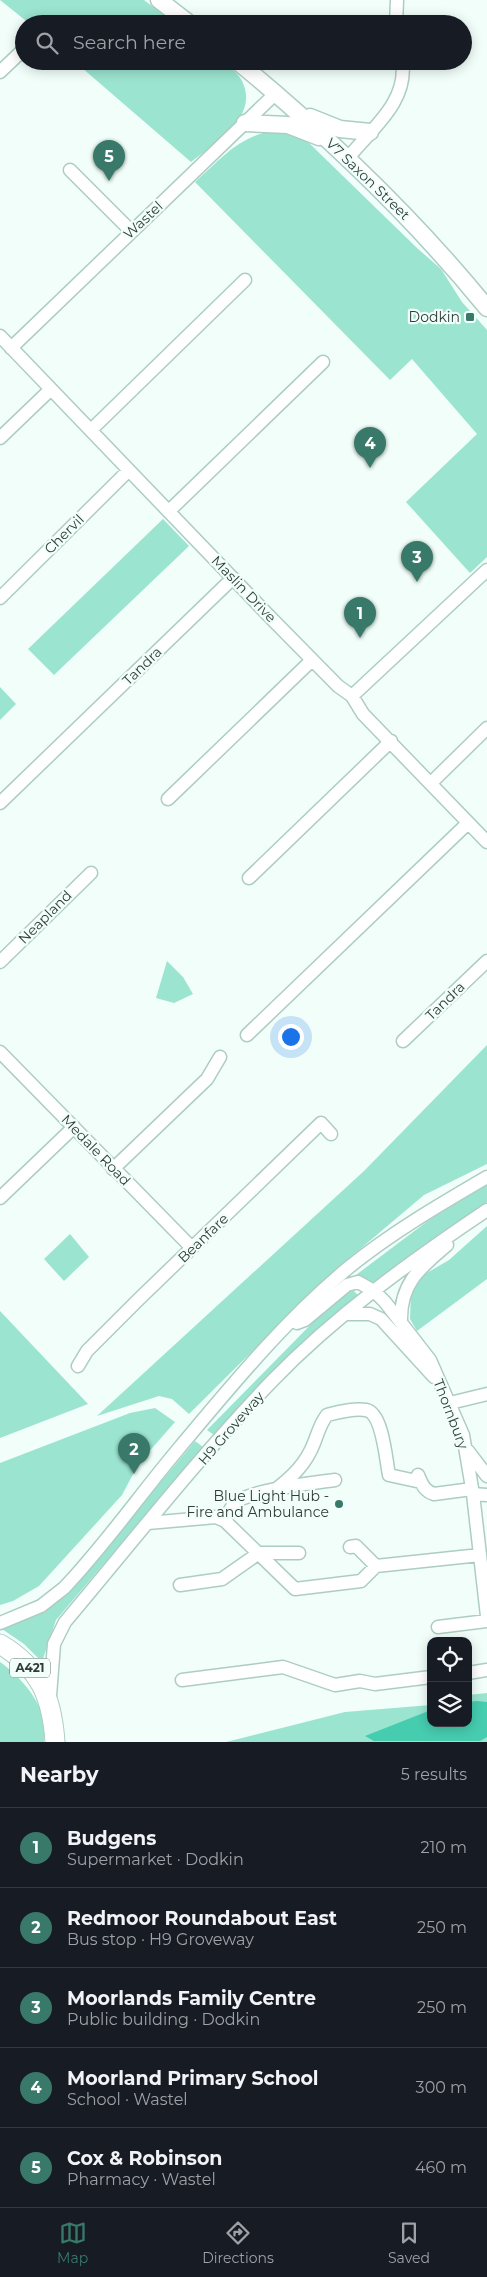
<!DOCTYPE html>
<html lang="en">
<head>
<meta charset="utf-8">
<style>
  :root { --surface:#171b24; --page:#242831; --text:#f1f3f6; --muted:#9ea1a6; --line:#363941; --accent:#38796a }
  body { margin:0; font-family:Montserrat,sans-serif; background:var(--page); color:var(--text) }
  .controls { position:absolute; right:15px; bottom:15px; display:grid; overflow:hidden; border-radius:10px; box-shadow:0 2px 12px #0003 }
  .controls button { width:45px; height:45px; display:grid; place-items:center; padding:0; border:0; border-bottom:1px solid var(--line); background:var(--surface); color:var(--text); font:25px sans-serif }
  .you { position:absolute; left:290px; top:1036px; width:18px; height:18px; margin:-12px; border:4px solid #fff; border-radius:50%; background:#1a73e8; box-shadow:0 0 0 8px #1a73e833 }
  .badge { display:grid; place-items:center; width:32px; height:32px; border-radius:50%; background:var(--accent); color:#fff; font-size:16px; font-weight:700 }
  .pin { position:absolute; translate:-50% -41px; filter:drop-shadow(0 1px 2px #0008) }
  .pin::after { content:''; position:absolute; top:26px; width:18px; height:15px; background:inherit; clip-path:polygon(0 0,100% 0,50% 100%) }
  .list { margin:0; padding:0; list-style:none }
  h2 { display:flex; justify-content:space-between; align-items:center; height:65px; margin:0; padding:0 20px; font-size:21px }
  h2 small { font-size:16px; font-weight:400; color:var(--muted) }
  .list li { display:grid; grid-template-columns:32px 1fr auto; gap:15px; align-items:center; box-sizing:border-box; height:80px; padding:0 20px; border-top:1px solid var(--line) }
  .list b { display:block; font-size:19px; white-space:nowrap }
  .list p { margin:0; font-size:16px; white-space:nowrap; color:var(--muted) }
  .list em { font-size:16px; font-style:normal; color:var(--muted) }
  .icon { flex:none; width:28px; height:28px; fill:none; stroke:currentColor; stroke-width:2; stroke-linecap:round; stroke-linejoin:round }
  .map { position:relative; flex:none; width:487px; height:1742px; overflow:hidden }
  .search { position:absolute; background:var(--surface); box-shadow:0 2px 12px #0003; left:15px; right:15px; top:15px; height:55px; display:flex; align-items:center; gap:12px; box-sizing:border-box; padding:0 18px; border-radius:28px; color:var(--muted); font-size:19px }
  .sheet { height:465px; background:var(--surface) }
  nav { display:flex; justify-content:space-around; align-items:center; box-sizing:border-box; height:70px; border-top:1px solid var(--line); background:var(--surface); font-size:14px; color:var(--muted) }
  nav a { display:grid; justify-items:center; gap:2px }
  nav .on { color:var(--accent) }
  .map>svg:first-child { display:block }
</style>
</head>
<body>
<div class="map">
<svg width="487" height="1742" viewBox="0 0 487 1742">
  <rect width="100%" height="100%" fill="#f1fefa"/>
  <path fill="#9be4d0" d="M0 0H144L175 24H30Z
    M74 61H224C229 67 239 74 242 81 260 117 214 144 191 162Z
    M277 130 297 135 308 142 417 248 441 269 462 302 487 330V557L470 573 406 502 477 434 412 359 390 380 195 182C222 158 240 135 277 130Z
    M163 519 189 546 54 675 28 649Z
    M0 687 16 704 0 720Z
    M167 961 183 977 193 994 174 1003 156 998Z
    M487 1045V1164L424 1195 327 1277 189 1414 172 1399 159 1396 97 1416 364 1171Z
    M487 1185V1202L442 1232 375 1281 373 1282 352 1278 429 1220Z
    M487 1226V1279L417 1331 410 1319 411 1293 425 1274 449 1260Z
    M70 1234 89 1257 64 1281 44 1259Z
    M353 1290 358 1295 305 1341 214 1435 207 1430 330 1305Z
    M0 1311 88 1404 0 1438Z
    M155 1408 175 1422 139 1463 122 1495 39 1586 13 1601 0 1605V1463L130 1413Z
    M195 1441 203 1447 56 1620 42 1662 24 1644 2 1629C30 1618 53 1605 75 1584Z
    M0 1662C17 1674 38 1696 43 1718 45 1725 44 1735 44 1742H0Z
    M487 1693V1742H226L345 1712 431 1705V1723H468V1695Z"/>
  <path fill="#46ccaf" d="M477 1701 487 1702V1737L480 1741H374L365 1736 431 1710V1723H468V1702Z"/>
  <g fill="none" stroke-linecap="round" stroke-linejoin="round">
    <g stroke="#adcdc4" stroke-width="15">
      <path id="minor" d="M396 24 397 0
        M0 72 24 49
        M348 158C370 130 409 102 402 61
        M70 170 131 231
        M0 336 270 617 338 686 352 696 363 714 487 842
        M11 348 276 93
        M91 430 245 280
        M0 438 50 390
        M169 511 323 362
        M0 598 128 471
        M352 696 487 570
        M431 783 487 728
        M168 799 312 660
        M0 803 233 578
        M249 878 391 741
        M0 962 91 873
        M247 1035 468 823
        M403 1041 487 961
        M0 1052 192 1248
        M113 1169 207 1079 220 1057
        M0 1198 74 1127
        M345 1314H370L381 1319 434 1377
        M401 1321C400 1283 420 1268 447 1245
        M297 1323 305 1320 347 1285 358 1282 374 1291 385 1302 430 1360 463 1435 473 1494 487 1616
        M78 1366 87 1351 138 1300 321 1123 331 1134
        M450 1403 487 1394
        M468 1451 487 1476
        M418 1475C422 1484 424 1491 434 1494L472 1489
        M275 1490C292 1477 306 1464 314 1443 318 1433 320 1424 327 1415 339 1412 354 1408 366 1410 383 1413 386 1461 389 1475L421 1482
        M473 1494 487 1495
        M225 1521C228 1516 230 1508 234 1504 248 1490 313 1483 335 1480
        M148 1523 216 1517 225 1521 295 1589 361 1581 376 1566 480 1555
        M350 1547 356 1546 376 1566
        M180 1585 222 1579 259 1553H299
        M0 1623 41 1606 64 1588C106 1544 141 1493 180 1447 232 1385 285 1320 348 1268 391 1233 439 1205 487 1177
        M438 1627 487 1621
        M468 1673 487 1670
        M182 1680 283 1667 335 1685 360 1681 375 1684 431 1677
        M50 1696 54 1644 65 1622C133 1541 199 1457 272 1381 336 1315 411 1261 487 1210"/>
    </g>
    <g stroke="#adcdc4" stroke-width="19">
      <path id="major" d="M159 0 190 24
        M237 61C328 136 413 217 487 308
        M310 117 340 129 370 132
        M245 123 288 125 319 137"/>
    </g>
    <g stroke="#adcdc4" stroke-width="21">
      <path id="highway" d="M0 1644C40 1668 52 1697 55 1742"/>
    </g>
    <use href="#minor" stroke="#fff" stroke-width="12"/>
    <use href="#major" stroke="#fff" stroke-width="16"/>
    <use href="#highway" stroke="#fff" stroke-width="19"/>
  </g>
  <g fill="#38796a" stroke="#f1fefa" stroke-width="2">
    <rect x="465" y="312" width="10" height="10" rx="2.5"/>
    <circle cx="339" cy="1504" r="5"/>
  </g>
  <g text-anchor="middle" stroke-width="4.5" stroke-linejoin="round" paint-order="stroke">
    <rect fill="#f1fefa" stroke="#6a7773" stroke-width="1" x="10" y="1658.5" width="40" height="19" rx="4"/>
    <g font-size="12" font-weight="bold" fill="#303d39">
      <text x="30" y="1672">A421</text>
    </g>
    <g font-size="14" fill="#303d39" stroke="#f1fefa">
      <text transform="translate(368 179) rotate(44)" y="5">V7 Saxon Street</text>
      <text transform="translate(143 220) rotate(-43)" y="5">Wastel</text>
      <text transform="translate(64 534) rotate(-45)" y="5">Chervil</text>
      <text transform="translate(244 589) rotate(46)" y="5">Maslin Drive</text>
      <text transform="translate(142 666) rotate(-44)" y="5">Tandra</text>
      <text transform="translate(45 917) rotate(-45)" y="5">Neapland</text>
      <text transform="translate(445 1001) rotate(-44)" y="5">Tandra</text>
      <text transform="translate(96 1150) rotate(46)" y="5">Medale Road</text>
      <text transform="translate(203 1238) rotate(-44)" y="5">Beanfare</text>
      <text transform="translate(451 1414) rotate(69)" y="5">Thornbury</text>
      <text transform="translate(231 1428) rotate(-49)" y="5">H9 Groveway</text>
    </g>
    <g font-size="14" fill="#303d39" stroke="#f1fefa" text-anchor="end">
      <text x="460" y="322">Dodkin</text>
      <text x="329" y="1501">Blue Light Hub -<tspan x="329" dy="16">Fire and Ambulance</tspan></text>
    </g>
  </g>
</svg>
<div class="controls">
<button><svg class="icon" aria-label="locate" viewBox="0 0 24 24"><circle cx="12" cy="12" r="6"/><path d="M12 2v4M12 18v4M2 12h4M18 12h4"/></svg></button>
<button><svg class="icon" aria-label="layers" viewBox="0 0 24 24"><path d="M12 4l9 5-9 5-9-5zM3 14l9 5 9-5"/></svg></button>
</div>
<div class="you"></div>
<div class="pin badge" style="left:360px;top:638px">1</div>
<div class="pin badge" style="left:134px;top:1474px">2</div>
<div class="pin badge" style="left:417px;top:582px">3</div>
<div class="pin badge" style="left:370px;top:468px">4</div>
<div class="pin badge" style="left:109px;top:181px">5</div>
<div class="search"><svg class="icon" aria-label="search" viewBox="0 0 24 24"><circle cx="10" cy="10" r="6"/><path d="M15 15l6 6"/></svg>Search here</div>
</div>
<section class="sheet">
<h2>Nearby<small>5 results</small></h2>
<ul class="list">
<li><span class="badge">1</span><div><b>Budgens</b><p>Supermarket · Dodkin</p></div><em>210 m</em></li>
<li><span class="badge">2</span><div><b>Redmoor Roundabout East</b><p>Bus stop · H9 Groveway</p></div><em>250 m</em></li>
<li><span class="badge">3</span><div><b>Moorlands Family Centre</b><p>Public building · Dodkin</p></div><em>250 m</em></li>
<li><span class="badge">4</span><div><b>Moorland Primary School</b><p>School · Wastel</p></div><em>300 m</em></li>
<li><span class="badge">5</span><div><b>Cox &amp; Robinson</b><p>Pharmacy · Wastel</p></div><em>460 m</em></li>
</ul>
</section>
<nav>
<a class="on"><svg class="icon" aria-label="map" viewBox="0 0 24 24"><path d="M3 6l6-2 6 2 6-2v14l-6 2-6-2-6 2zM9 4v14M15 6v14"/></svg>Map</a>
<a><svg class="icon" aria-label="directions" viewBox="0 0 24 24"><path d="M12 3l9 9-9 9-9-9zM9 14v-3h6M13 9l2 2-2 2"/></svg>Directions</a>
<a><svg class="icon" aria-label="saved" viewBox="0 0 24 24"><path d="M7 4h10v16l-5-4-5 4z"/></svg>Saved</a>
</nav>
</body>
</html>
